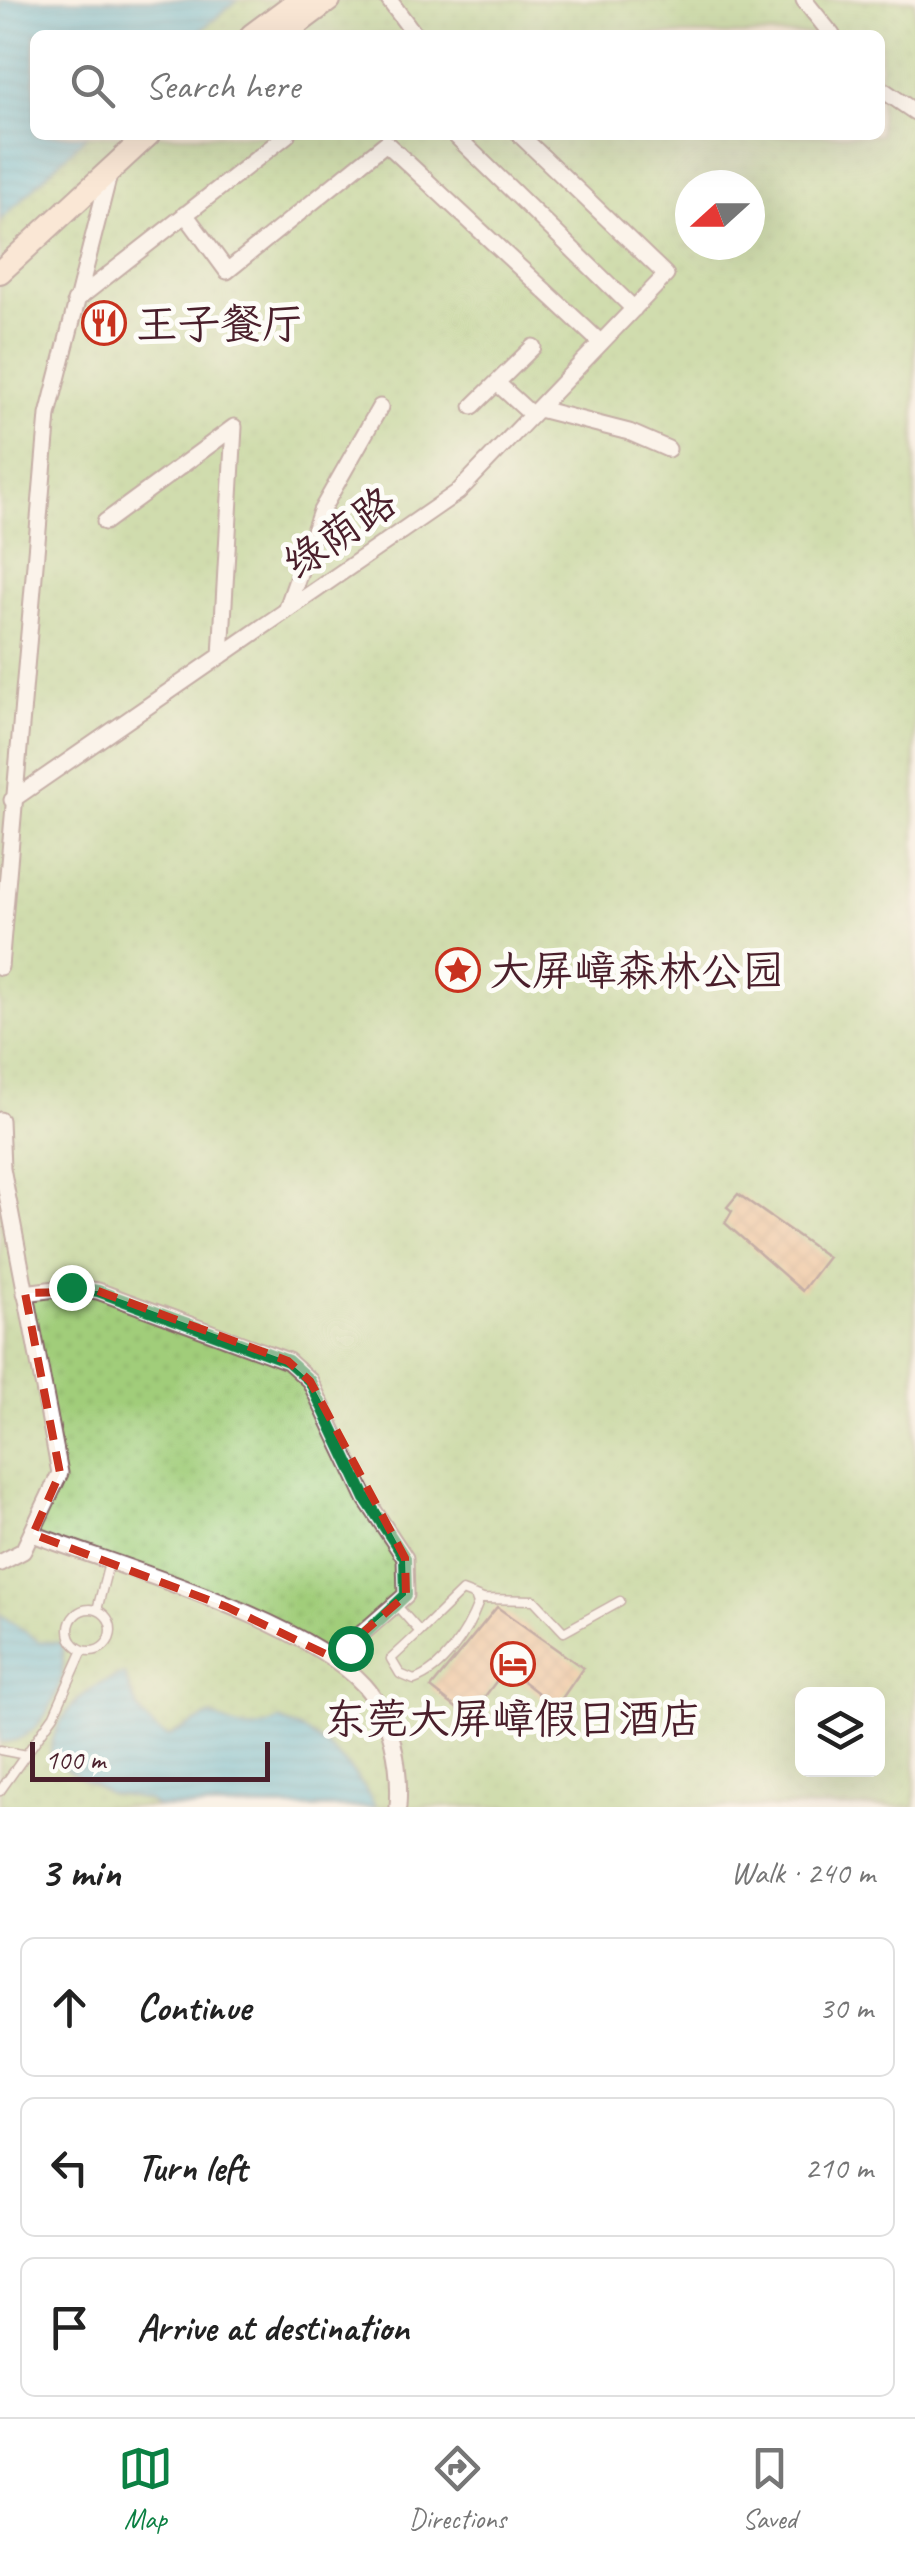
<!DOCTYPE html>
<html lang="en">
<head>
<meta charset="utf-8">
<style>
  :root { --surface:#fff; --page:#f2f2f2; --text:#222; --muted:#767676; --line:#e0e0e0; --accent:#0b8043 }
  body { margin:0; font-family:Caveat,"LXGW WenKai TC",sans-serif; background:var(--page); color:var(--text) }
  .controls { position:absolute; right:30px; bottom:30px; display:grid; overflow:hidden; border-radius:15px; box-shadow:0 10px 40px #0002 }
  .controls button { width:90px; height:90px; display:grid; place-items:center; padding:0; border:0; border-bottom:2px solid var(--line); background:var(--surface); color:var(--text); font:50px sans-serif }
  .compass { position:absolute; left:675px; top:170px; width:90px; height:90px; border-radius:50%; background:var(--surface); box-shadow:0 10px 40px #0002; rotate:249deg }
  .scale { position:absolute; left:30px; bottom:25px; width:240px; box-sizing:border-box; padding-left:10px; border:5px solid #4a1f2b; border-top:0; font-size:28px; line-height:35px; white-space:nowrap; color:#4a1f2b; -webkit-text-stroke:8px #fdfcf7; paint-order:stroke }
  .stop { position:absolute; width:30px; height:30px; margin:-22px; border:8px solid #0b8043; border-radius:50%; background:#fff }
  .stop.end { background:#0b8043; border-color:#fff; box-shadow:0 2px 10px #0008 }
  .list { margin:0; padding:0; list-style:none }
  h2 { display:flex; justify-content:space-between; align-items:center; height:130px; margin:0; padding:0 40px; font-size:42px }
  h2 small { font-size:32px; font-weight:400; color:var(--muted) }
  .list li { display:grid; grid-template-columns:65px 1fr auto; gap:30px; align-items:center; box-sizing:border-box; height:140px; margin:0 20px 20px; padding:0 20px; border:2px solid var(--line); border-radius:15px }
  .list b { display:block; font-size:38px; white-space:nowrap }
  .list em { font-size:32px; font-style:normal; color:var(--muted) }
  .icon { flex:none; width:55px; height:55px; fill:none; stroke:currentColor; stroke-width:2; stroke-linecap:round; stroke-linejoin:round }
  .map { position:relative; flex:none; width:915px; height:1807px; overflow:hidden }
  .search { position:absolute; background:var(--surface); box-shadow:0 10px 40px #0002; left:30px; right:30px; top:30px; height:110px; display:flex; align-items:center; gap:25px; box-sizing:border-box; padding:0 35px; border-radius:15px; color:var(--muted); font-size:38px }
  .sheet { height:610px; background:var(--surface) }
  nav { display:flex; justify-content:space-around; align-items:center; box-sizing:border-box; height:140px; border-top:2px solid var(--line); background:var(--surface); font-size:28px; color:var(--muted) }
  nav a { display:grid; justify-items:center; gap:5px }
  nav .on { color:var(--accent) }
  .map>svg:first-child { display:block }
</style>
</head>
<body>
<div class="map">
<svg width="915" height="1807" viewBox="0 0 915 1807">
  <defs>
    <pattern id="park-dots" width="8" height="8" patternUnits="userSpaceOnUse" patternTransform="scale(2.5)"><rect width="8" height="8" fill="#a1cd7a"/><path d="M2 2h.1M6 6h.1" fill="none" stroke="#8cb06a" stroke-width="1.8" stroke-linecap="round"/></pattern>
    <pattern id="water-rules" width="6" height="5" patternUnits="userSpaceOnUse" patternTransform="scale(2.5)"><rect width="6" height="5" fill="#55b8d3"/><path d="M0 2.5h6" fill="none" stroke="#4895ab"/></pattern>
    <pattern id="building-cross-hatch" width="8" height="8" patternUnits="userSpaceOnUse" patternTransform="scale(2.5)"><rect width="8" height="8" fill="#e9ab73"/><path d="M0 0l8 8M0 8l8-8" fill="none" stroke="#bf8b5f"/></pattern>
  </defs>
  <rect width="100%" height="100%" fill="#fdfcf7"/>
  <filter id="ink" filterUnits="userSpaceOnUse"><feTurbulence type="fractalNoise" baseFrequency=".01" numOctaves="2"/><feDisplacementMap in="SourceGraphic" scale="20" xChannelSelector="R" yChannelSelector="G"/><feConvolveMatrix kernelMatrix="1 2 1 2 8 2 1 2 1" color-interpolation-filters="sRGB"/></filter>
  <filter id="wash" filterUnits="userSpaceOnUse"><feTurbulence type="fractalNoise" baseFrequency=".0048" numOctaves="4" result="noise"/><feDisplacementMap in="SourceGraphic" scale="40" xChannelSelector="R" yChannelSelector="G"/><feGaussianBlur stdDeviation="2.25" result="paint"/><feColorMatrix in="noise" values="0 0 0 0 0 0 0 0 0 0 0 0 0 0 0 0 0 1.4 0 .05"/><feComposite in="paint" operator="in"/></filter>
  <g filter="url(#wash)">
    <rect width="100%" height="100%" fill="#f8ead8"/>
    <path fill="url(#park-dots)" stroke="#767652" stroke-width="2.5" fill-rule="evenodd" d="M0 0H915V1807H0ZM35 35H880V135H35ZM690 185H750V245H690ZM802 1694H878V1770H802Z"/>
    <path fill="url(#water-rules)" stroke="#506c7f" stroke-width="2.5" d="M0 0H238L195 35H35V135H87L0 221Z
      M0 1614 38 1641 61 1643C71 1677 42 1746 0 1742Z
      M125 1674C131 1699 143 1725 168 1737L211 1715C237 1729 253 1734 279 1720 322 1735 354 1767 376 1807H157L147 1800 108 1793 50 1760C51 1717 86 1685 125 1674Z"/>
    <g id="blocks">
      <path fill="url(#building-cross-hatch)" d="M738 1194 828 1257 802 1291 725 1223 732 1211 727 1207Z
        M497 1607 583 1668 556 1707 506 1668 469 1718 431 1688Z"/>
    </g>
  </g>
  <g filter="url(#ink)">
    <use href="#blocks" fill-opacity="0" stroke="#876668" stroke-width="2.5"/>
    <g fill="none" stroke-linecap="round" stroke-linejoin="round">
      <g stroke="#876668" stroke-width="11">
        <path id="lane" d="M396 1605 420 1632 462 1591 483 1599 534 1600 564 1632 620 1601
          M69 1630a21 21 0 1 1 42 0a21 21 0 1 1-42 0Z
          M97 1610 109 1563
          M420 1632 391 1659 400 1674 414 1680C443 1670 467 1633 478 1604L475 1596
          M0 1750 26 1755
          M0 1791 54 1715 83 1650"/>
      </g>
      <g stroke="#876668" stroke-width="19">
        <path id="street" d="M389 0 415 35
          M804 0 832 35
          M880 88 915 112
          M455 135 634 309
          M185 214 227 271 386 143 601 343
          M75 301 287 135
          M497 383 532 415
          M473 406 533 347
          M539 409 629 432 668 449
          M105 522 234 427 221 656
          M286 611 321 511 380 407
          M12 800 458 492 666 275 520 135
          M0 967 48 415 110 171
          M0 1120 2 1168 60 1473 23 1551 0 1563
          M25 1293 71 1287 98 1291 288 1361 310 1381 366 1499 405 1558 406 1595 334 1658
          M33 1534C120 1567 304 1619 364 1685 392 1716 401 1766 398 1807"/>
      </g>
      <g stroke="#876668" stroke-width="26">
        <path id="secondary" d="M252 35 299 0
          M282 35 329 0
          M0 272 148 135"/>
      </g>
      <use href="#lane" stroke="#fff" stroke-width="8"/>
      <use href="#street" stroke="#fff" stroke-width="15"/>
      <use href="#secondary" stroke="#fce5d0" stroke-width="22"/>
    </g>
  </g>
  <g fill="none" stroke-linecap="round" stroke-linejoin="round" filter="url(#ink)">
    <path stroke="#0b8043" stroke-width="12" d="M71 1287 98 1291 288 1361 310 1381 366 1499 405 1558 406 1595 350 1648"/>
  </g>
  <path d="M0 0H915V1807H0ZM98 1291 288 1361 310 1381 405 1558 406 1595 334 1658 227 1607 33 1534 60 1473 25 1293Z" fill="#f8ead8" fill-opacity=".55" fill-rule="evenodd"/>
  <path fill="none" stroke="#c8321e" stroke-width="8" stroke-dasharray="20 12" stroke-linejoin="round" d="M98 1291 288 1361 310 1381 405 1558 406 1595 334 1658 227 1607 33 1534 60 1473 25 1293Z"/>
  <defs>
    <g id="restaurant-ring" transform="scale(2.25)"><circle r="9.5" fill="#fdfcf7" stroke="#c8321e" stroke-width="1.5"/><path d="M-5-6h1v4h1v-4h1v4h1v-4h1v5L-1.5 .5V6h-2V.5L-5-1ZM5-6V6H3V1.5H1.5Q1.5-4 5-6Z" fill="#c8321e"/></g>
    <g id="sight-ring" transform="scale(2.25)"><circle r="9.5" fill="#fdfcf7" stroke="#c8321e" stroke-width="1.5"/><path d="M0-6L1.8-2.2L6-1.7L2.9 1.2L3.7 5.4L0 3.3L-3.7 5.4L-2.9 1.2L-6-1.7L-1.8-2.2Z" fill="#c8321e"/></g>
    <g id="hotel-ring" transform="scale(2.25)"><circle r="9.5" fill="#fdfcf7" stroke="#c8321e" stroke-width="1.5"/><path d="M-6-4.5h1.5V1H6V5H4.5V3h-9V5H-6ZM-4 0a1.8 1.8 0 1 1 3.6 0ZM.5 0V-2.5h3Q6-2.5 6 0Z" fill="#c8321e"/></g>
  </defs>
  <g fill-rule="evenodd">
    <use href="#restaurant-ring" x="104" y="323"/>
    <use href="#sight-ring" x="458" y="970"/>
    <use href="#hotel-ring" x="513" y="1664"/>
  </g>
  <g text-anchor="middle" stroke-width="10" stroke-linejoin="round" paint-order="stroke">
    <g font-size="42" fill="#4a1f2b" stroke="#fdfcf7" text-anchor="start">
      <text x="136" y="338">王子餐厅</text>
      <text x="490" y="985">大屏嶂森林公园</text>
      <text x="513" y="1733" text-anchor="middle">东莞大屏嶂假日酒店</text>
    </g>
    <g font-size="42" fill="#4a1f2b" stroke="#fdfcf7">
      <text transform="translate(339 532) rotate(-35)" y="15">绿荫路</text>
    </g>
  </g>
</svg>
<div class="controls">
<button><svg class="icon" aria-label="layers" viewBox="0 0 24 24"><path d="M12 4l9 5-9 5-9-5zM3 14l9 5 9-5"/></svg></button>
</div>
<svg class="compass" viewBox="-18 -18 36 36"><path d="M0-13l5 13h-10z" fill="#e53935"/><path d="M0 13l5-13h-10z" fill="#767676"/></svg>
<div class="scale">100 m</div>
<div class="stop" style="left:350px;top:1648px"></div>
<div class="stop end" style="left:71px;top:1287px"></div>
<div class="search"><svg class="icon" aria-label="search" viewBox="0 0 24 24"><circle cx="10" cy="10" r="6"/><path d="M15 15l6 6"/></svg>Search here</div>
</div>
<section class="sheet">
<h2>3 min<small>Walk · 240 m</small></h2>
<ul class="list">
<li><svg class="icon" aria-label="ahead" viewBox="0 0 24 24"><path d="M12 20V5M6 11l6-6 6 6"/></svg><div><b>Continue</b></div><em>30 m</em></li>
<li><svg class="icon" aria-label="left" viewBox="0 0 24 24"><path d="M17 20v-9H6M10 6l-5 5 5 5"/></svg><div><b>Turn left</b></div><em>210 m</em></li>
<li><svg class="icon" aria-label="arrive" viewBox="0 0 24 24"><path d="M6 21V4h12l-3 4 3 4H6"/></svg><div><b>Arrive at destination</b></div></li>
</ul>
</section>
<nav>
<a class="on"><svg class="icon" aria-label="map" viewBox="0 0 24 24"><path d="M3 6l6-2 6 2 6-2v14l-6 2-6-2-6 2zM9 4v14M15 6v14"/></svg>Map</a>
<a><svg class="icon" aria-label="directions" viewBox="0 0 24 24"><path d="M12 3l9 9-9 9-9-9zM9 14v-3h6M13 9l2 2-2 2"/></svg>Directions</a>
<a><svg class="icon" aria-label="saved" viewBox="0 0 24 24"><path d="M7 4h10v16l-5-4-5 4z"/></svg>Saved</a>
</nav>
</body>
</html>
